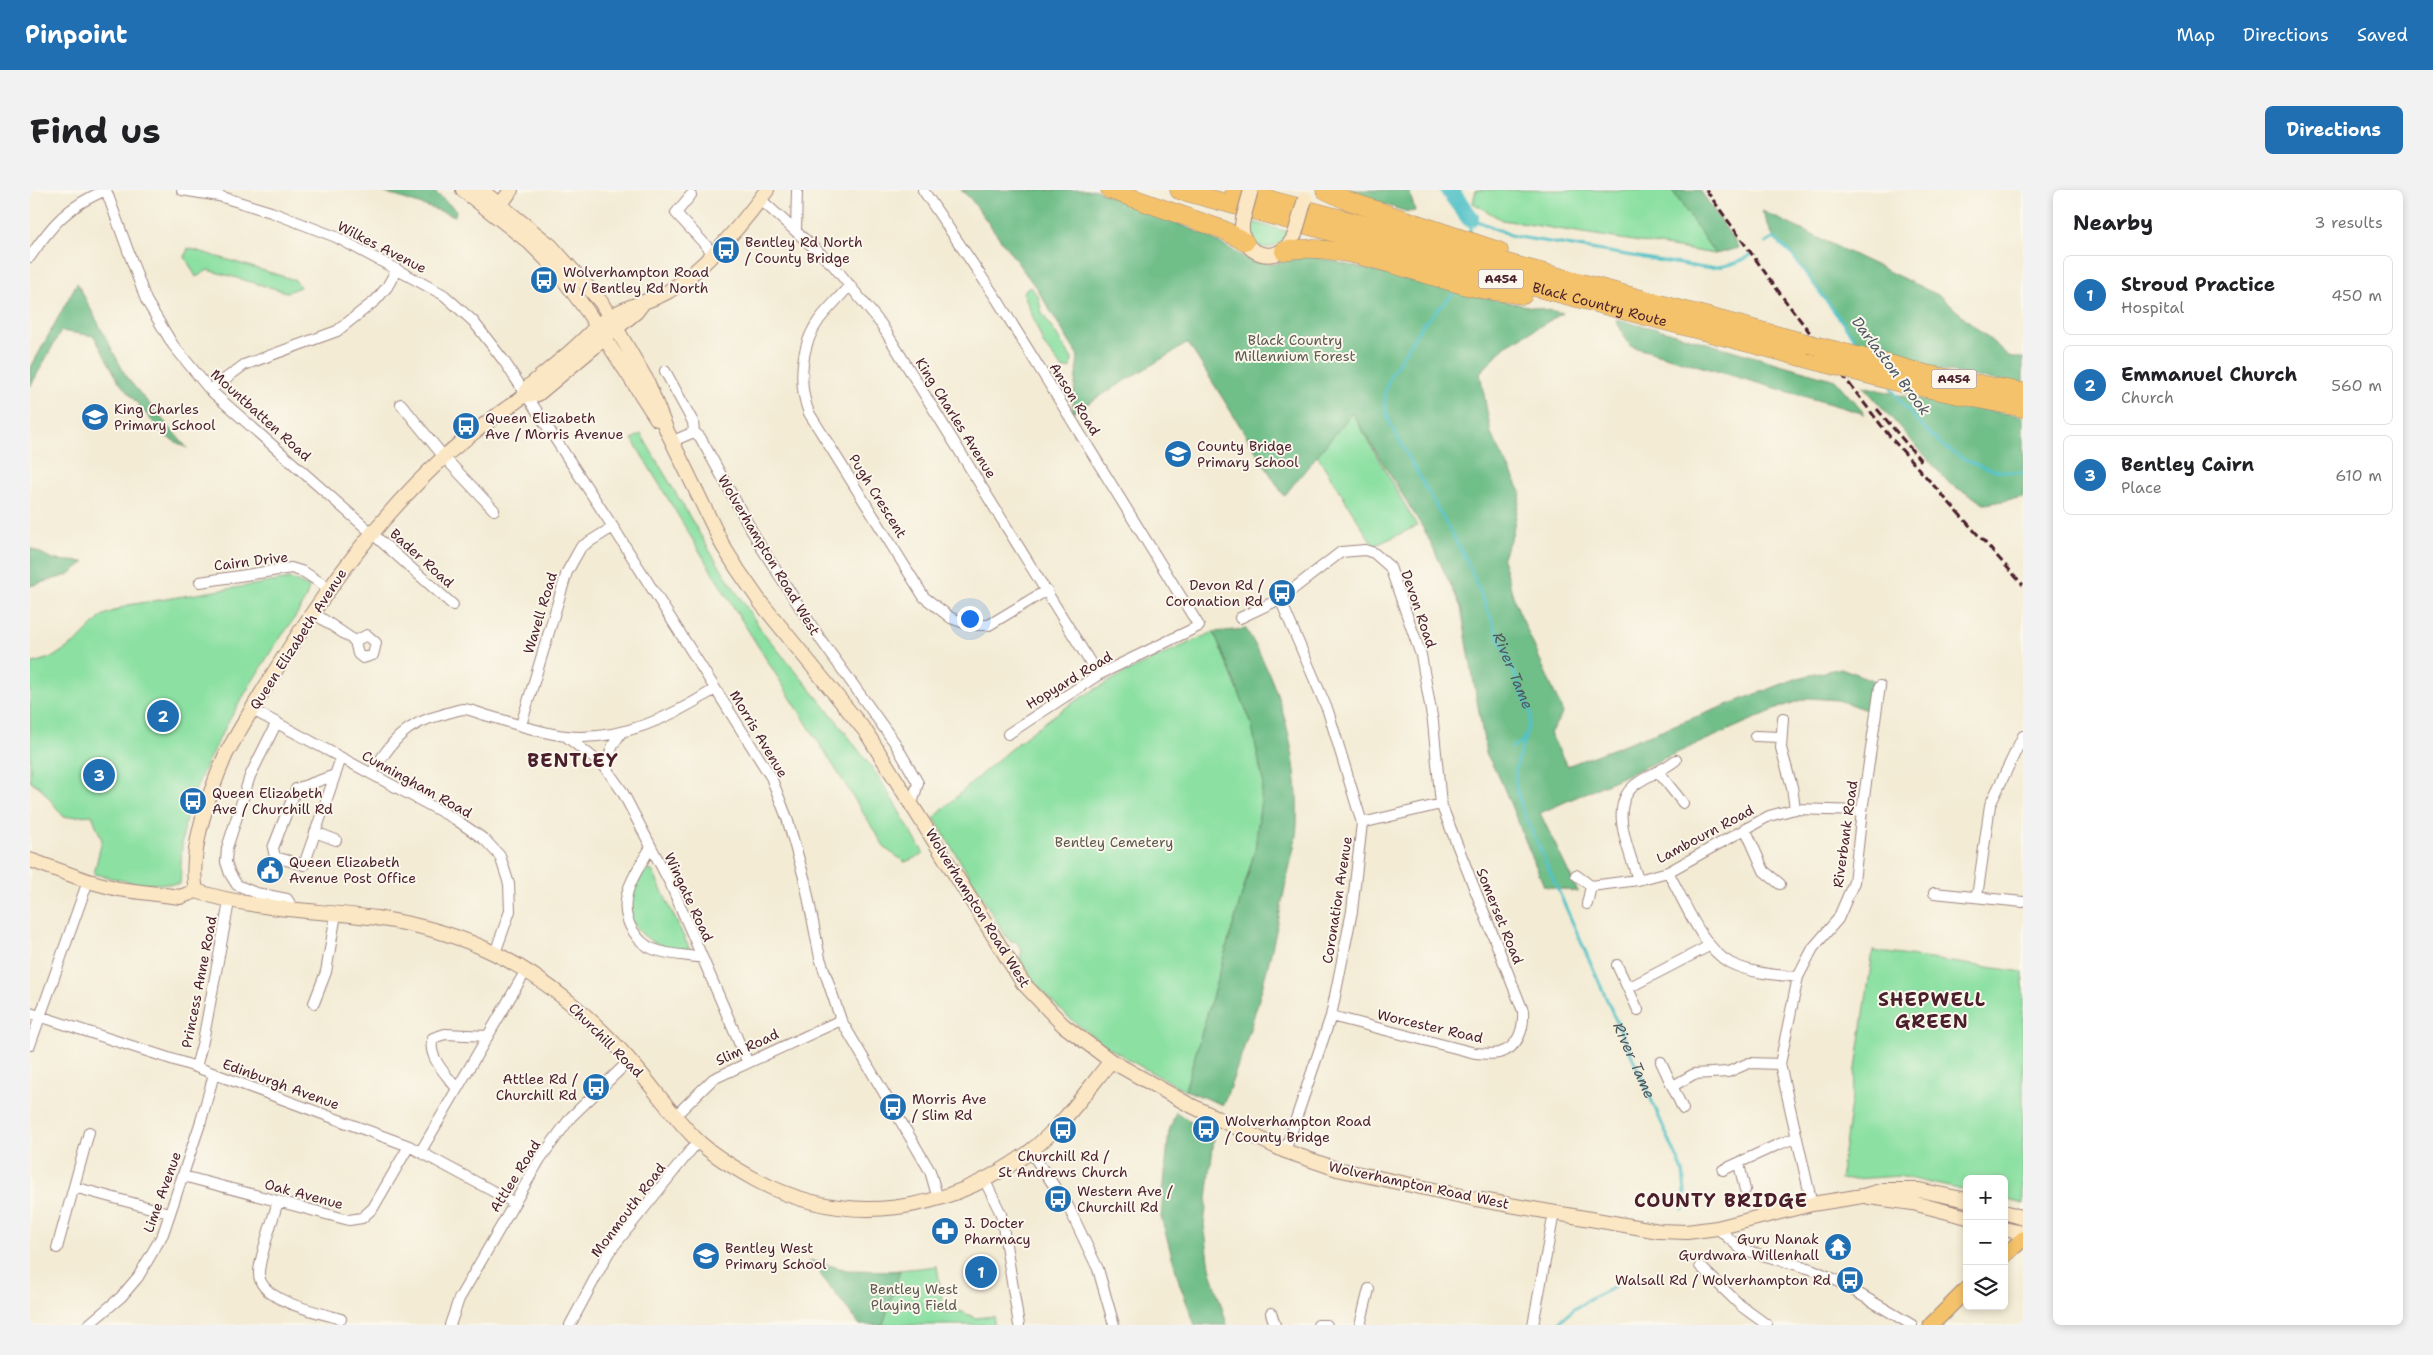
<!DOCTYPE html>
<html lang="en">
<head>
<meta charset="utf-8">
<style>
  :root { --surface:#fff; --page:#f2f2f2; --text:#202124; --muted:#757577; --line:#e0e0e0; --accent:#1f6fb2 }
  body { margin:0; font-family:"Shantell Sans",sans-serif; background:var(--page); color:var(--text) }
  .controls { position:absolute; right:15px; bottom:15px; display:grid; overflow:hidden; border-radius:8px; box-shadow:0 2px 8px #0003 }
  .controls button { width:45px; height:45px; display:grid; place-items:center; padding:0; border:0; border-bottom:1px solid var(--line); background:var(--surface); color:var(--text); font:25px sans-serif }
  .you { position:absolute; left:939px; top:428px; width:18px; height:18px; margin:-12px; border:4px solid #fff; border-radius:50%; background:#1a73e8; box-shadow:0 0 0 8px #1a73e833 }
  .badge { display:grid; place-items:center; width:32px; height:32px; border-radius:50%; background:var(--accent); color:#fff; font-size:16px; font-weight:700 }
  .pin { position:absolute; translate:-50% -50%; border:2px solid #fff; box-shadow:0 1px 5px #0006 }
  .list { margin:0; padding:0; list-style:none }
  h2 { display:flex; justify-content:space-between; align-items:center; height:65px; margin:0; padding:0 20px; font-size:21px }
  h2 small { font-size:16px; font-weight:400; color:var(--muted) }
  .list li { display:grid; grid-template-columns:32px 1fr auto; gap:15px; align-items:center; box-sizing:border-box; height:80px; margin:0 10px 10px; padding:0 10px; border:1px solid var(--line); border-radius:8px }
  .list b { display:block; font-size:19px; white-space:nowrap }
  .list p { margin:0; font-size:16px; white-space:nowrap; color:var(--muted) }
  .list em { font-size:16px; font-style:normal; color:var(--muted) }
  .icon { flex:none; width:28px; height:28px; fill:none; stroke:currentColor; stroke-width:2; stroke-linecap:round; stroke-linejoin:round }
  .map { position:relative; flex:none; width:1993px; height:1135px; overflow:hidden; border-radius:8px }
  header { display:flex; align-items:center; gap:30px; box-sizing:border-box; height:70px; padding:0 25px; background:var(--accent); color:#fff }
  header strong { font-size:24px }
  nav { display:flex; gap:28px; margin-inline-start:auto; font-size:18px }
  .intro { display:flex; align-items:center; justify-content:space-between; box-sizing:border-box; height:120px; padding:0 30px }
  h1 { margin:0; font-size:35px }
  .button { padding:12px 22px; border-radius:8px; background:var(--accent); color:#fff; font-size:18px; font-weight:700 }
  main { display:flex; gap:30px; padding:0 30px }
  aside { flex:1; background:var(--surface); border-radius:8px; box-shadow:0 2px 8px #0003 }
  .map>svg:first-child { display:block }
</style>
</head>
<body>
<header>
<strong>Pinpoint</strong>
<nav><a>Map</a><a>Directions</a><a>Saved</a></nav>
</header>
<div class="intro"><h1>Find us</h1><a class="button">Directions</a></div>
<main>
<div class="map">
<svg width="1993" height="1135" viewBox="0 0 1993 1135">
  <rect width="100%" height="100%" fill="#fbf7ec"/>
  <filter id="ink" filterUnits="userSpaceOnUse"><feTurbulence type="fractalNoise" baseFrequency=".02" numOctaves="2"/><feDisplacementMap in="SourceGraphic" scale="10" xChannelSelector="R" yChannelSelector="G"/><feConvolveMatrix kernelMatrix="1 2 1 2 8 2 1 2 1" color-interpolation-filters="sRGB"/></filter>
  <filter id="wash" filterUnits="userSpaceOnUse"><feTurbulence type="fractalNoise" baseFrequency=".0096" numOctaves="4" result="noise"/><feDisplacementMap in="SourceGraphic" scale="20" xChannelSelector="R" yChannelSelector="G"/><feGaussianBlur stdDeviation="1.12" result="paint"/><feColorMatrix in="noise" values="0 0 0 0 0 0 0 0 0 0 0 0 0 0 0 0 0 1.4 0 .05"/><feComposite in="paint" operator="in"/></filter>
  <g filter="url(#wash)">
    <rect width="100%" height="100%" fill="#f3ebd4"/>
    <path fill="#8be0a2" stroke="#6a8066" d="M1446 0H1642L1685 64 1472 30 1443 13Z
      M1219 31 1259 42C1246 67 1213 61 1219 31Z
      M158 58 265 90 270 97 257 102 178 80 166 87 155 67Z
      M1000 97 1008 106 1012 123 1042 169 1041 178 1033 179 1014 155 993 102Z
      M1322 223 1387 336 1344 356 1287 265Z
      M611 244 681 363 732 441 806 530 850 589 894 664 875 672 856 659 699 410 602 249Z
      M260 389 279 397C275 419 250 446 238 466 208 515 175 566 158 622 150 645 152 671 150 694H108L64 684 72 650 62 625 34 627 10 597 0 591V474L23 467 46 452 72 426 98 415Z
      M1184 442 1221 532 1233 592 1225 660 1155 900C1093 868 1026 832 990 769L992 760 986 751H981L977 748 904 628C948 586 993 545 1044 512 1088 484 1136 463 1184 442Z
      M618 679 623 682 660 760C653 762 647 759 641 758 598 749 584 709 618 679Z
      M1843 761 1993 782V1014L1974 1009V989H1937V1001L1869 986 1810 990Z
      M907 1076 914 1123 930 1121 946 1128 964 1126 963 1135H850L860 1081Z"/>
    <path fill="#70be88" stroke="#5d6e5a" d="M402 0 426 20 425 26 350 1Z
      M931 0H1066L1176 45 1223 72 1244 74 1278 65 1442 105 1533 123 1475 156 1450 183 1461 243 1491 302 1482 345 1472 369 1485 412 1533 523 1520 543 1537 576 1768 488 1811 478 1845 491 1839 521 1808 510 1778 508 1751 517 1510 623 1548 702 1514 696 1471 591 1456 563 1431 417 1396 343 1322 223 1254 306 1158 153 1042 223 1048 166 1007 99 940 8Z
      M1309 0H1379L1385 21 1378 22Z
      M1642 0H1670L1709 58 1685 64Z
      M1732 21 1910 106 1981 168H1993V195L1914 181 1835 162 1760 62 1744 48Z
      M47 93 97 188 157 258 135 246 89 192 64 146 31 141 0 197V179Z
      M1586 130 1632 140 1805 190 1835 224 1600 156Z
      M1833 196 1881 208 1993 226V307L1956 314 1920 294Z
      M0 358 25 370 55 372 38 385 0 396Z
      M1216 439C1251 496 1270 567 1267 634 1266 655 1259 677 1255 697 1241 773 1221 844 1193 915L1155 900 1225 660 1233 592 1221 532 1184 442Z
      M1146 922 1184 948 1174 1035 1180 1077 1197 1135H1165L1150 1095 1131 1027 1139 941Z
      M779 1070 817 1080 870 1081 853 1135H830Z"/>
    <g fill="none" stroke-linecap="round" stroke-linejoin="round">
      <g stroke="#54c2c8" stroke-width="3">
        <path d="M1440 28 1483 46 1674 78C1692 77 1706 75 1721 65"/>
        <path d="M1440 43V29"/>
        <path d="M1736 53 1744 48 1760 62 1834 161"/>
        <path id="s1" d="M1424 103 1393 134 1361 184 1355 202V217L1360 234 1437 371 1501 524C1498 543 1490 559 1486 578 1483 592 1489 607 1493 621L1653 981 1655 1003 1653 1020"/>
        <path d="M1861 198C1894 245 1932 283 1993 283"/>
        <path d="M1481 558 1491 552 1495 546"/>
        <path d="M1527 1135C1542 1117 1564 1107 1585 1097"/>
      </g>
      <path stroke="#54c2c8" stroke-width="18" d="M1419 0 1440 28"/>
    </g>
  </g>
  <g filter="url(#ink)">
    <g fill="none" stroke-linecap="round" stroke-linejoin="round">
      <g stroke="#9e8580" stroke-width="12">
        <path id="street" d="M76 0 116 110 143 155 180 200 423 415
          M152 0 189 6 241 22 306 47 414 105 443 131 474 171 583 337 741 587 757 628 775 691 790 768 811 830 900 981 908 1009
          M893 0 968 111 1169 436 1068 485 978 544
          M661 5 646 23 683 63
          M730 9 803 75 851 134 1068 485
          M766 40 767 0
          M0 67C22 34 38 16 76 0
          M820 95C810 107 798 118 789 130 770 156 768 195 779 223L894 407 921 428 940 435H959L1017 400
          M635 181 663 232 664 242 670 247 731 357 791 450 865 553 888 593 882 614
          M180 200 214 175 307 141 346 110 357 97 367 79
          M371 214 414 267 464 320
          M643 251 664 242
          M170 392 261 378 274 382 300 399
          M1250 409 1298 521 1332 633 1322 721 1301 826 1255 961
          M282 422 325 451 328 464 333 468 343 465 346 453 337 445 325 451
          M1210 428 1250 409 1311 362 1335 360 1344 363 1360 377 1391 465 1403 532 1411 614 1493 821C1494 838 1489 858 1469 863 1462 865 1452 863 1445 863L1301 826
          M221 519 425 629 455 650 470 666 479 694 480 721 465 763
          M1753 528 1751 558 1762 597 1765 619
          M247 532 220 586 197 658 196 672 200 684 207 695 226 703 257 709 264 720
          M491 535 537 382 551 357 583 337
          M1725 546 1751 547
          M537 547 575 577 592 601 641 695 717 871
          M575 577 583 555 591 543
          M1629 583 1653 613
          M341 584C361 553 373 534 411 525 418 523 426 520 433 519 440 519 448 523 455 525 481 532 509 543 536 546 589 552 642 527 685 499
          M305 585 266 599 243 658 245 667 274 675 311 568
          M1332 633 1411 614
          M1715 638 1734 681 1750 694
          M285 642 306 650
          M621 657C605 684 584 711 603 741 608 749 615 756 623 759 638 765 657 765 672 768
          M1638 682C1654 710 1671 757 1700 773 1720 783 1745 785 1768 787
          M1546 685 1561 696 1557 714
          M1608 690C1600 661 1575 613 1609 592 1621 584 1633 580 1646 570
          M1561 696 1608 690 1638 682 1739 626 1765 619 1832 621
          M1904 703 1993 712
          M1947 707 1960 615 1993 546
          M1587 775 1608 820
          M1598 798 1679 756
          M284 813 296 782 306 724
          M0 823 166 877 379 956 483 1012
          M0 855 58 691
          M1631 872 1653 919
          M166 877 173 851 199 712
          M1643 896 1664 884 1698 882 1719 873 1750 874
          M427 899C417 885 396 866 403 848L415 844 458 846
          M646 925 683 889 811 830
          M391 961 495 782
          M1000 961 1038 1016 1068 1079 1084 1135
          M1709 974 1715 1000
          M1693 980 1747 955 1765 948
          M153 986 319 1030 332 1028 343 1018 379 956
          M955 991 971 1024 989 1135
          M44 997 139 1023
          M248 1011C243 1030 230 1065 229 1082 227 1111 289 1122 311 1129
          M1782 1014 1750 874 1768 787 1783 758 1808 729 1824 692 1832 621 1850 496
          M1687 1038 1711 1059 1781 1079 1804 1089 1882 1135
          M27 1058 59 942
          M1670 1076 1711 1116 1737 1135
          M1241 1123 1245 1135
          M58 1135 91 1107 108 1087 133 1044 171 931 184 884
          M420 1135 429 1109 510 969 541 927 600 870
          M540 1135 579 1062 668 951
          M1288 1135H1297
          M1330 1135 1339 1099
          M1503 1135 1524 1023"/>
      </g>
      <g stroke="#9e8580" stroke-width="16">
        <path id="secondary" d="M433 0 499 52 525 78 557 121 627 229
          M451 0 521 56 571 112 617 191 637 241 693 356 708 380 731 413 836 542 993 793 1033 835 1081 871 1156 913 1255 961 1307 979 1446 1009 1629 1041 1657 1042 1687 1038 1782 1014 1833 1006 1854 1000H1889L1937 1010
          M466 21 481 0
          M1213 29C1204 65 1251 80 1265 44
          M495 205 508 204 606 122 613 113
          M0 670 58 691 88 699 150 707 166 701C224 720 285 720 346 728 386 734 428 745 464 763 514 787 566 831 602 873 624 898 644 928 668 951 684 966 706 979 726 990 818 1039 915 1023 998 963 1031 938 1055 903 1081 871
          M166 701C158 660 180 601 196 564 257 457 323 351 414 267 439 244 468 225 495 205L499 196C517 181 537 166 554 149 562 141 569 133 580 127 598 115 620 112 639 101 675 78 712 34 737 0
          M1839 1007 1883 1013 1937 1027
          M1974 1022 1993 1028
          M1974 1039 1993 1043"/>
      </g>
      <g stroke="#9e8580" stroke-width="17">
        <path id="primary" d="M1974 1066 1993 1049
          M1901 1135 1937 1099"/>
      </g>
      <g stroke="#9e8580" stroke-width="19">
        <g id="highway">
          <path d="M1080 0 1194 40 1215 52"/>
          <path id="s2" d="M1149 0 1447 82 1794 173"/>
          <path d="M1204 0 1780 154"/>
          <path d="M1295 0 1316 10 1469 61"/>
          <path d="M1254 61C1305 50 1382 82 1433 95 1452 100 1473 102 1493 105"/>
          <path d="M1855 173 1896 184 1993 202"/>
          <path d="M1870 193 1993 218"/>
        </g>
      </g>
      <use href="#street" stroke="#fff" stroke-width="10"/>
      <use href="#secondary" stroke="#fbe7c3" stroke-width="14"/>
      <use href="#primary" stroke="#f4c26a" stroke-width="15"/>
      <use href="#highway" stroke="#f4c26a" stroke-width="18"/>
      <path stroke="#4a1f2b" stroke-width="3" stroke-dasharray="8 4" stroke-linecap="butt" d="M1676 0 1757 113 1861 248 1993 395
        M1847 219 1892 272"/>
      <g stroke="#9e8580" stroke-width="16" stroke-linecap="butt">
        <path id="secondary-bridge" d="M1213 29 1221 0
          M1265 44 1275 9"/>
      </g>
      <g stroke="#9e8580" stroke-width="19" stroke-linecap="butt">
        <path id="highway-bridge" d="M1780 154 1855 173
          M1794 173 1870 193"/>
      </g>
      <use href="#secondary-bridge" stroke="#fbe7c3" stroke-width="14"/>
      <use href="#highway-bridge" stroke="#f4c26a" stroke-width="18"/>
    </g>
  </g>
  <defs>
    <g id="bus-disc" transform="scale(1.4375)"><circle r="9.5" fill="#1f6fb2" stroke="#fbf7ec"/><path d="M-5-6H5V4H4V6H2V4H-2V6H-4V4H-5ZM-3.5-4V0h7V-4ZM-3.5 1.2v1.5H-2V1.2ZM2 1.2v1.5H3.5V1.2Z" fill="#fff"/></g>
    <g id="school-disc" transform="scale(1.4375)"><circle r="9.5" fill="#1f6fb2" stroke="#fbf7ec"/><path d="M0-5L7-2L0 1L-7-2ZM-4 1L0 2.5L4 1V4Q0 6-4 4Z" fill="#fff"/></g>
    <g id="civic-disc" transform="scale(1.4375)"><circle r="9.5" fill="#1f6fb2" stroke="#fbf7ec"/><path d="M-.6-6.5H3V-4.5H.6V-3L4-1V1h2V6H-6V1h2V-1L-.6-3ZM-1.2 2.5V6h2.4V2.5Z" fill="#fff"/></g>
    <g id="pharmacy-disc" transform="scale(1.4375)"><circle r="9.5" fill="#1f6fb2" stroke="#fbf7ec"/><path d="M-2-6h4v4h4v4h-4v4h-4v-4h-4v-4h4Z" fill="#fff"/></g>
    <g id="temple-disc" transform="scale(1.4375)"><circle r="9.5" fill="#1f6fb2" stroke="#fbf7ec"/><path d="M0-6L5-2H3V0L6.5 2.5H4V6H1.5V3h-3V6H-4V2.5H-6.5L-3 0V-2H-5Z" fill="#fff"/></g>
  </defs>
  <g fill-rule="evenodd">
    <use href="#bus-disc" x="696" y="60"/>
    <use href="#bus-disc" x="514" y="90"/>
    <use href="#school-disc" x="65" y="227"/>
    <use href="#bus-disc" x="436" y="236"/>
    <use href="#school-disc" x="1148" y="264"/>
    <use href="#bus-disc" x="1252" y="403"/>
    <use href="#bus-disc" x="163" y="611"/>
    <use href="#civic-disc" x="240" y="680"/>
    <use href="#bus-disc" x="566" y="897"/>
    <use href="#bus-disc" x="863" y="917"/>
    <use href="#bus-disc" x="1176" y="939"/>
    <use href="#bus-disc" x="1033" y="940"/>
    <use href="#bus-disc" x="1028" y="1009"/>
    <use href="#pharmacy-disc" x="915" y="1041"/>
    <use href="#temple-disc" x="1808" y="1057"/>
    <use href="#school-disc" x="676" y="1066"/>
    <use href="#bus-disc" x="1820" y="1090"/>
  </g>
  <g text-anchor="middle" stroke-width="4" stroke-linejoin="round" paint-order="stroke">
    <g fill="#fbf7ec" stroke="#7f6065" stroke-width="1">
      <rect x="1448.5" y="79.5" width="45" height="19" rx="4"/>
      <rect x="1901.5" y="179.5" width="45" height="19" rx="4"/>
    </g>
    <g font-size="12" font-weight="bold" fill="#4a1f2b">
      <text x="1471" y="93">A454</text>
      <text x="1924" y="193">A454</text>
    </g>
    <g font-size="14" fill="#4a1f2b" stroke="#fbf7ec" text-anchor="start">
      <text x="715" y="57">Bentley Rd North<tspan x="715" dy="16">/ County Bridge</tspan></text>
      <text x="533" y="87">Wolverhampton Road<tspan x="533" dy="16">W / Bentley Rd North</tspan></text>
      <text x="84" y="224">King Charles<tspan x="84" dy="16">Primary School</tspan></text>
      <text x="455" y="233">Queen Elizabeth<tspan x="455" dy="16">Ave / Morris Avenue</tspan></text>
      <text x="1167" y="261">County Bridge<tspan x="1167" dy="16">Primary School</tspan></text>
      <text x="1233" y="400" text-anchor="end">Devon Rd /<tspan x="1233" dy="16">Coronation Rd</tspan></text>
      <text x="182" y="608">Queen Elizabeth<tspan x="182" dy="16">Ave / Churchill Rd</tspan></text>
      <text x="259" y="677">Queen Elizabeth<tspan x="259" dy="16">Avenue Post Office</tspan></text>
      <text x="547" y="894" text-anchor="end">Attlee Rd /<tspan x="547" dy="16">Churchill Rd</tspan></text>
      <text x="882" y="914">Morris Ave<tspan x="882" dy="16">/ Slim Rd</tspan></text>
      <text x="1195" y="936">Wolverhampton Road<tspan x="1195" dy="16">/ County Bridge</tspan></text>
      <text x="1033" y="971" text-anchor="middle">Churchill Rd /<tspan x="1033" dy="16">St Andrews Church</tspan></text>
      <text x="1047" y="1006">Western Ave /<tspan x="1047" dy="16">Churchill Rd</tspan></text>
      <text x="934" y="1038">J. Docter<tspan x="934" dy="16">Pharmacy</tspan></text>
      <text x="1789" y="1054" text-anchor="end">Guru Nanak<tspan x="1789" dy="16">Gurdwara Willenhall</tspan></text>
      <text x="695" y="1063">Bentley West<tspan x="695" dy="16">Primary School</tspan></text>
      <text x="1801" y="1095" text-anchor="end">Walsall Rd / Wolverhampton Rd</text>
    </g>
    <g font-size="14" fill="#4a1f2b" stroke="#fbf7ec">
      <text transform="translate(352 57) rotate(27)" y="5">Wilkes Avenue</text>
      <text dy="5" stroke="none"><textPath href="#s2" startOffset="436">Black Country Route</textPath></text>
      <text transform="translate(1045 209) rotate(58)" y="5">Anson Road</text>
      <text transform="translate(231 225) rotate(42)" y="5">Mountbatten Road</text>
      <text transform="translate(926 228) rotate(58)" y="5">King Charles Avenue</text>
      <text transform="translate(848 306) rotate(58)" y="5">Pugh Crescent</text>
      <text transform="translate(739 365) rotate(59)" y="5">Wolverhampton Road West</text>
      <text transform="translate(392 368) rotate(42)" y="5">Bader Road</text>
      <text transform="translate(221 371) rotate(-7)" y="5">Cairn Drive</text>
      <text transform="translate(1389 419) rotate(71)" y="5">Devon Road</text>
      <text transform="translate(510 423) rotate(-73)" y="5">Wavell Road</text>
      <text transform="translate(268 449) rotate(-57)" y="5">Queen Elizabeth Avenue</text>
      <text transform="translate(1039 490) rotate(-31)" y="5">Hopyard Road</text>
      <text transform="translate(729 544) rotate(59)" y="5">Morris Avenue</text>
      <text transform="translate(387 594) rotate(29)" y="5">Cunningham Road</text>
      <text transform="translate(1675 644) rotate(-28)" y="5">Lambourn Road</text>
      <text transform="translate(1815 644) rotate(-82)" y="5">Riverbank Road</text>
      <text transform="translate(659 707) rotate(65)" y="5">Wingate Road</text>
      <text transform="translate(1307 710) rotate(-81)" y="5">Coronation Avenue</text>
      <text transform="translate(948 718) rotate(58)" y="5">Wolverhampton Road West</text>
      <text transform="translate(1470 726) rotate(68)" y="5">Somerset Road</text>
      <text transform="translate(169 792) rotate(-79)" y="5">Princess Anne Road</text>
      <text transform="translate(1400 836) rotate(13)" y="5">Worcester Road</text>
      <text transform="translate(576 850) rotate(45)" y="5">Churchill Road</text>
      <text transform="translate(717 857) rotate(-25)" y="5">Slim Road</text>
      <text transform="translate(251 894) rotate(20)" y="5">Edinburgh Avenue</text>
      <text transform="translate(485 986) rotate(-58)" y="5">Attlee Road</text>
      <text transform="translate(1389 995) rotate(12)" y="5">Wolverhampton Road West</text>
      <text transform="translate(132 1002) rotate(-70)" y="5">Lime Avenue</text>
      <text transform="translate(274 1004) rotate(15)" y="5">Oak Avenue</text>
      <text transform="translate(598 1020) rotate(-53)" y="5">Monmouth Road</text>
    </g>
    <g font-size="14" fill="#5e594f" stroke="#fbf7ec">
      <text x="1265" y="155">Black Country<tspan x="1265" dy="16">Millennium Forest</tspan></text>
      <text x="1084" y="657">Bentley Cemetery</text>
      <text x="884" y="1104">Bentley West<tspan x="884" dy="16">Playing Field</tspan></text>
    </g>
    <g font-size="15" font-style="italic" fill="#4e5862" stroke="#fbf7ec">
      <text transform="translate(1861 176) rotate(53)" y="5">Darlaston Brook</text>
      <text dy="5" stroke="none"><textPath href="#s1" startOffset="431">River Tame</textPath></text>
      <text dy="5" stroke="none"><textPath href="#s1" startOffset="851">River Tame</textPath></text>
    </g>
    <g font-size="19" font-weight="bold" letter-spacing="1" fill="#4a1f2b" stroke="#fbf7ec">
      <text x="543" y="577">BENTLEY</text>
      <text x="1902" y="816">SHEPWELL<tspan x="1902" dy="22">GREEN</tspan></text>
      <text x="1691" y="1017">COUNTY BRIDGE</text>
    </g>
  </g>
</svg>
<div class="controls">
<button>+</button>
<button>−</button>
<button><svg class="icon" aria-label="layers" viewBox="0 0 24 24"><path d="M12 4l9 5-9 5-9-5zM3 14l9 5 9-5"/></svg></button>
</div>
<div class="you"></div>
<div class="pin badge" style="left:951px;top:1082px">1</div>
<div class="pin badge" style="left:133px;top:526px">2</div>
<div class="pin badge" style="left:69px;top:585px">3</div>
</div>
<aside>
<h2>Nearby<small>3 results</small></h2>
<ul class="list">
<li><span class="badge">1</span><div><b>Stroud Practice</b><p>Hospital</p></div><em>450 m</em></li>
<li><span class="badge">2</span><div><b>Emmanuel Church</b><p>Church</p></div><em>560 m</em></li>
<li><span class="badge">3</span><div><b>Bentley Cairn</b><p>Place</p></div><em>610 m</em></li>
</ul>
</aside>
</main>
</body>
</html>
